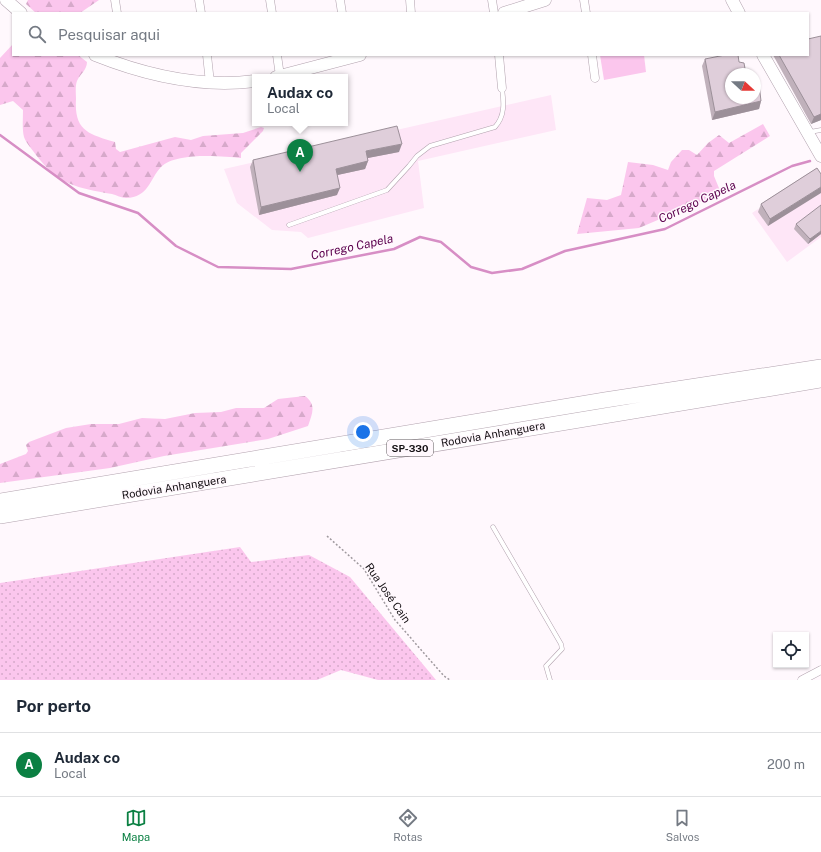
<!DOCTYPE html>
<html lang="pt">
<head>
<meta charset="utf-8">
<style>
  :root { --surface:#fff; --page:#f2f2f3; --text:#1f2937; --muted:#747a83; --line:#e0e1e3; --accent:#0b8043 }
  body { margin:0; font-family:"Public Sans",sans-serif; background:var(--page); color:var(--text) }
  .controls { position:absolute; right:12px; bottom:12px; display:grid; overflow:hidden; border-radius:0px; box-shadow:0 1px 3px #0004 }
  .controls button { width:36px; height:36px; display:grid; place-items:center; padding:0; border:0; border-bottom:1px solid var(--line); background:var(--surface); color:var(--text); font:20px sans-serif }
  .compass { position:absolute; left:725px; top:68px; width:36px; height:36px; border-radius:50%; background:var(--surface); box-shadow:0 1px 3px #0004; rotate:111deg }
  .you { position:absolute; left:363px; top:432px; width:14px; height:14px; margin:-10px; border:3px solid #fff; border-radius:50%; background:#1a73e8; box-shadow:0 0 0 6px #1a73e833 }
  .badge { display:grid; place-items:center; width:26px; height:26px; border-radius:50%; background:var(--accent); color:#fff; font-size:13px; font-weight:700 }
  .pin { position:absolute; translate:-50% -33px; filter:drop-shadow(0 1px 2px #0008) }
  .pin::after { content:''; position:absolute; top:21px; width:14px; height:12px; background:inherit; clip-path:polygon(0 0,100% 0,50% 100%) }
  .popup { position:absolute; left:252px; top:74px; width:96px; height:52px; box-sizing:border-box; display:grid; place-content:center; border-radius:0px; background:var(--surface); filter:drop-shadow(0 1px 3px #0005); font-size:13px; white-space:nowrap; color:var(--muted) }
  .popup b { font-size:15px; color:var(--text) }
  .popup::after { content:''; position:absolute; left:50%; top:100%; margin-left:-8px; border:8px solid transparent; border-top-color:var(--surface) }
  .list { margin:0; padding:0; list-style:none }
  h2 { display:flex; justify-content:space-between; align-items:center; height:52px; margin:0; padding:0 16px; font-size:17px }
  h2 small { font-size:13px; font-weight:400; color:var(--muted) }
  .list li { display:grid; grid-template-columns:26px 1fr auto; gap:12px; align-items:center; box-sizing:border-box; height:64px; padding:0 16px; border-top:1px solid var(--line) }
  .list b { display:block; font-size:15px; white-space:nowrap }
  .list p { margin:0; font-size:13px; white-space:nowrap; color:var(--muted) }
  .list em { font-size:13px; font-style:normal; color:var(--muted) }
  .icon { flex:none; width:22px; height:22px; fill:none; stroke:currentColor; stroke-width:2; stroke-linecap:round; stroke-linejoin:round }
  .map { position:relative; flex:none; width:821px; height:680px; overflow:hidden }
  .search { position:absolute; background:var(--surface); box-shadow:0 1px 3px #0004; left:12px; right:12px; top:12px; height:44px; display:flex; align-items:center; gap:10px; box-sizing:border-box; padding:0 14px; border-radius:0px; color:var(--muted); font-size:15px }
  .sheet { height:116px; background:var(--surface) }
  nav { display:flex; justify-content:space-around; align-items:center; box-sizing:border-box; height:56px; border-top:1px solid var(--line); background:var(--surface); font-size:11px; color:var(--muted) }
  nav a { display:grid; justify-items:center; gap:2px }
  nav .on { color:var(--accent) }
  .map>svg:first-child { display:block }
</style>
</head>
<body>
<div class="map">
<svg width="821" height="680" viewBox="0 0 821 680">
  <defs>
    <pattern id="green-dots" width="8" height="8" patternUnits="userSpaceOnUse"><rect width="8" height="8" fill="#fbc6ed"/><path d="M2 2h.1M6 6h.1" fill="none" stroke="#d6a9ca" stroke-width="1.8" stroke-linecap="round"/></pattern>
    <pattern id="forest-firs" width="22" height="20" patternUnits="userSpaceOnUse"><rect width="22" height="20" fill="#fbc6ed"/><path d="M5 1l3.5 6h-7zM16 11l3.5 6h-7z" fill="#d6a9ca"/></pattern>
  </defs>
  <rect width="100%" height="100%" fill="#fff8fd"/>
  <path fill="#fee6f7" d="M551 95 556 130 418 161 424 208 308 238 301 232 272 230 237 203 224 169Z
    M817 171 821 175V237L787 262 752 213Z"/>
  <path fill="url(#green-dots)" d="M240 547 251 562 309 555 350 577 436 680H378L341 670 317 680H0V583Z"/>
  <path fill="url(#forest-firs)" d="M28 0H99L80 13H36L26 4Z
    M13 44V55H78L87 62C87 70 80 74 77 81 75 86 76 94 76 99 74 131 89 134 115 142L116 149 120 152 175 137 191 140 203 136 243 133 261 127 264 128 263 131 241 153V158C221 156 176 152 161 167 149 180 149 197 126 198 122 198 116 195 112 194 77 188 59 185 36 155 32 149 26 143 24 137 22 129 23 119 23 110L13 101 0 105V58Z
    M763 124 770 136 714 171V176L721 193 639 228 577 234 587 198 607 200 621 195 628 162 653 165 668 170 671 162 682 150H689L697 155 708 143 719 135 729 143Z
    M305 396C317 405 312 414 308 426L268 439 164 456 110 468 0 483V464L26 454 28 451 26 445 29 442 66 428 91 424H119L142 418 165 419 195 413 221 412 236 408H264L278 399Z"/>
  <path fill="#fbc6ed" d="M600 55H644L646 72 604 80Z"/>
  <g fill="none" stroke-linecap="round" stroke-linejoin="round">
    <path stroke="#d78ec5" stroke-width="2.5" d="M0 135 79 193 138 213 176 246 218 267 291 269 394 249 420 237 441 242 471 267 492 273 522 269 565 251 665 229 792 166 810 161"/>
    <g stroke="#b2a2ae" stroke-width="5">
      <path id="lane" d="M810 132 821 130
        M289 225 387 190 409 166 417 156 430 146 495 127C505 116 504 103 502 88
        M493 527 561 644 562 649 546 666 550 680"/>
    </g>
    <g stroke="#b2a2ae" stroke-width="9">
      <path id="street" d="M115 0 117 13
        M199 0 201 13
        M270 0 272 13
        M340 0 342 13
        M410 0 411 13
        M492 0 494 13
        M584 0 586 13
        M207 55 210 83
        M277 55 280 76
        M499 55 502 88
        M592 55 595 78
        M802 680 821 670"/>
    </g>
    <g stroke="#b2a2ae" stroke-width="13">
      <path id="secondary" d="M6 0 21 13
        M732 0 739 13
        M504 13 545 0
        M95 55C145 75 200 88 255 81
        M763 55 821 156
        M276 77 360 55"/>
    </g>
    <g stroke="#b2a2ae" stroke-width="16">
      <path id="highway" d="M0 501 605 400 821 367
        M0 516 821 380"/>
    </g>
    <path stroke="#a09a9f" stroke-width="1.5" stroke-dasharray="2 2" stroke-linecap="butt" d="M327 536 364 569 395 620 444 676 450 680"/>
    <use href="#lane" stroke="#fff" stroke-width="4"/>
    <use href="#street" stroke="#fff" stroke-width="8"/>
    <use href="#secondary" stroke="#fff" stroke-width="12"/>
    <use href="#highway" stroke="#fff" stroke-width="15"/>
  </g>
  <path fill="#c0b1bb" d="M821 36V120L811 124 773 55H808Z
    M705 59 739 62 761 101 759 109 712 120 702 66Z
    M399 152 367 158 368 161 365 169 337 175V195L259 215 250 167 253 160Z
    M817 168 768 226 758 212 761 204Z
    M796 224 821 234 808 244 794 229Z"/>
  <path fill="#9c9099" d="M761 101 759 109 712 120 715 112Z
    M821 114V120L811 124 814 117Z
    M402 144 399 152 363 159 366 151Z
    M368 161 365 169 333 176 336 169Z
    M821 187V193L768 226 770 219Z
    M340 188 337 195 259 215 261 207Z
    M821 231V234L808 244 810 239Z"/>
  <path fill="#dfceda" stroke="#9c9099" d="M821 36V114L814 117 779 55H808V39Z
    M725 55H738L739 62 744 63 746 74H731V98H755V84H759L761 101 715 112 705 59Z
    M397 126 402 144 366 151 368 161 336 169 340 188 261 207 253 160Z
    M817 168 821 174V187L770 219 761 204Z
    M821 205V231L810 239 796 224Z"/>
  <g text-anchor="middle" stroke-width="3" stroke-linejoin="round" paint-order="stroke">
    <rect fill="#fff8fd" stroke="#5a5559" stroke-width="1" x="387" y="440" width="46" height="16" rx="3"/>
    <g font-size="10" font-weight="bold" fill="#140f13">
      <text x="410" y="452">SP-330</text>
    </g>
    <g font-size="11" fill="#140f13" stroke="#fff8fd">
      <text transform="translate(493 434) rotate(-10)" y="4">Rodovia Anhanguera</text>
      <text transform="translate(174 487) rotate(-9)" y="4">Rodovia Anhanguera</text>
      <text transform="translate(388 593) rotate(55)" y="4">Rua José Cain</text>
    </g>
    <g font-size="12" font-style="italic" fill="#5c004e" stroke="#fff8fd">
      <text transform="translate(697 202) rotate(-25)" y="4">Corrego Capela</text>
      <text transform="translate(352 247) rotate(-12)" y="4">Corrego Capela</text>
    </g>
  </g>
</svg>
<div class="controls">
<button><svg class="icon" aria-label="locate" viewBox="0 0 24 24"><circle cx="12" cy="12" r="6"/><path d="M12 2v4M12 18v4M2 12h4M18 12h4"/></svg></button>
</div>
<svg class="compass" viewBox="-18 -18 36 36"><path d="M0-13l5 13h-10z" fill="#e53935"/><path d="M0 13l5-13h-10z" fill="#747a83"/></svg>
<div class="you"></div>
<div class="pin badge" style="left:300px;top:172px">A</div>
<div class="popup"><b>Audax co</b>Local</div>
<div class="search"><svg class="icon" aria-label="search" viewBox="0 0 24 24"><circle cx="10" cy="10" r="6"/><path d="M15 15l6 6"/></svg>Pesquisar aqui</div>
</div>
<section class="sheet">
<h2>Por perto<small></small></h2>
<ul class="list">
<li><span class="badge">A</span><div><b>Audax co</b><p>Local</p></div><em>200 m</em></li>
</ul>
</section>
<nav>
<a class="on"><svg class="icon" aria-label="map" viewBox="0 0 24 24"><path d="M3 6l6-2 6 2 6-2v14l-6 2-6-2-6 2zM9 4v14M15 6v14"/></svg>Mapa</a>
<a><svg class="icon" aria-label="directions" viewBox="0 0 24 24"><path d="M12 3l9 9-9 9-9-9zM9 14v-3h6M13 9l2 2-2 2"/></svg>Rotas</a>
<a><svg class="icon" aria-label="saved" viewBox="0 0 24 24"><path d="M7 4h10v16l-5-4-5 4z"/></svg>Salvos</a>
</nav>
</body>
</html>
